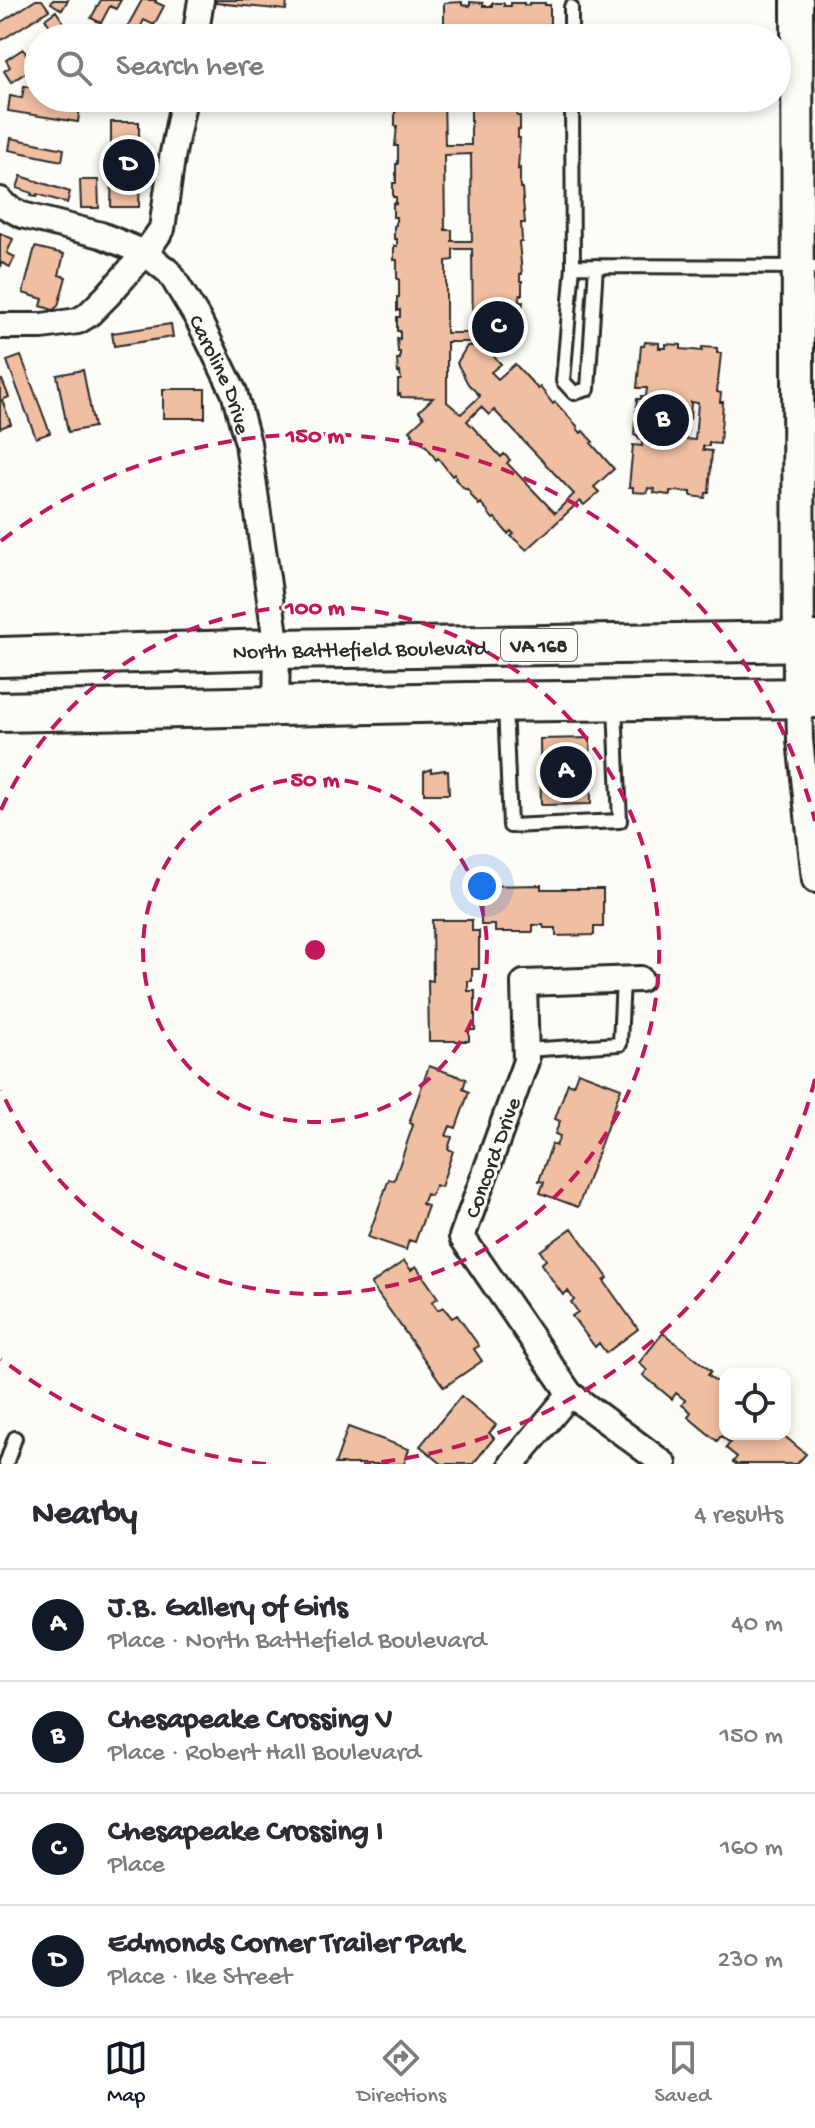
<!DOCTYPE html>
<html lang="en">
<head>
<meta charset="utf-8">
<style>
  :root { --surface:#fff; --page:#f2f2f3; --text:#2b2b33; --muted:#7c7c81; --line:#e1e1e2; --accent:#111827 }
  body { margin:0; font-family:"Gochi Hand",sans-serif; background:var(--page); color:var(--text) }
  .controls { position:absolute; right:24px; bottom:24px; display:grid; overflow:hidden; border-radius:16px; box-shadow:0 4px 12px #0003 }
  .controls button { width:72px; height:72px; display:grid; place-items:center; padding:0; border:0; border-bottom:2px solid var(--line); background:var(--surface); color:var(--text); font:40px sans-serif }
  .you { position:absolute; left:482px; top:886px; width:28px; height:28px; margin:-20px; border:6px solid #fff; border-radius:50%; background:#1a73e8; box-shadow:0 0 0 12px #1a73e833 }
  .badge { display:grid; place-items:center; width:52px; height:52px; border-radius:50%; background:var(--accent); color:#fff; font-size:26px; font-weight:700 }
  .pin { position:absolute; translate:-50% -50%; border:4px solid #fff; box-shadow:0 2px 8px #0006 }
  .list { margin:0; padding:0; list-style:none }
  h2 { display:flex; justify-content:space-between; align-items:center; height:104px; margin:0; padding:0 32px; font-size:34px }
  h2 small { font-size:26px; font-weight:400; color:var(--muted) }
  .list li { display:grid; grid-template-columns:52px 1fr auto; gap:24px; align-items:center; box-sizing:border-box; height:112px; padding:0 32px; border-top:2px solid var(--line) }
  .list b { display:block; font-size:30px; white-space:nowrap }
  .list p { margin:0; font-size:26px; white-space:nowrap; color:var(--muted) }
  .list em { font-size:26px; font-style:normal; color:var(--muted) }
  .icon { flex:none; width:44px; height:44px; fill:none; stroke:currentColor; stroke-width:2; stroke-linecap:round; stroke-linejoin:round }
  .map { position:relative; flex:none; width:815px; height:1464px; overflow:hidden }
  .search { position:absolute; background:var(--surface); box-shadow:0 4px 12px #0003; left:24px; right:24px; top:24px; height:88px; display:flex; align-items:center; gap:20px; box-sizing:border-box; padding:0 28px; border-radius:44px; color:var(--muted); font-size:30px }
  .sheet { height:552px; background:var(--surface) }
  nav { display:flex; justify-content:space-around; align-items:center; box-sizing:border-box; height:112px; border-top:2px solid var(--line); background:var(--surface); font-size:22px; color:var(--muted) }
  nav a { display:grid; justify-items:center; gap:4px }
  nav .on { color:var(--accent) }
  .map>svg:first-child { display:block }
</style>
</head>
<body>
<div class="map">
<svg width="815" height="1464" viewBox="0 0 815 1464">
  <rect width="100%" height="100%" fill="#fdfcf7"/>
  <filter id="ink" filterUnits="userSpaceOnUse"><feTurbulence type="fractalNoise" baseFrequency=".0125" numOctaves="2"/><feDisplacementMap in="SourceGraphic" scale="16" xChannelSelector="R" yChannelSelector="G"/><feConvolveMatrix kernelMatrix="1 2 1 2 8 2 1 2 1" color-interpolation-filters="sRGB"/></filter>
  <g filter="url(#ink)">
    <path fill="#f0bfa1" stroke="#2b2b2b" stroke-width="2" fill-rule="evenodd" d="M36 0H42L49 10 0 41V21L1 22Z
      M53 0H68L62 10 51 3Z
      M101 0H121L116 9 110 6 101 23 91 18Z
      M142 0H156L155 2 164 6 154 25 144 20 135 38H121Z
      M216 0H287L286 10 216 3Z
      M462 2V5L470 6V2L483 3V6H492V3H504V6H511V3H524V5H529V3H545V5H550V33H558V38H423L444 36V3Z
      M56 11 64 23 54 31 45 19Z
      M219 28 289 34 288 38H218Z
      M23 49 28 57 38 51V65L11 82 4 71 10 67 6 60Z
      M24 86 38 88V98H43V101L80 107 78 122 8 111 10 96 22 98Z
      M110 98H138V102H110Z
      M394 98H444L445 145H471V98H520V109H517V116H520V130H518V138H520L518 169 520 168V188H522L525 223H521L522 242H519L522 274H520V281H522V295H520L519 302H523L520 323H522V337H520V341H490L488 350 501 364 491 372 498 379 515 364 538 389 540 387 553 404 555 402 578 427 577 428 581 433 583 431 593 442 591 443 614 469 594 487 599 492 584 505 580 501 527 550 511 536 514 534 511 531 508 534 495 518 493 519 481 503 479 505 470 494 471 493 466 488 465 489 455 479 456 477 454 474 452 476 438 458 436 460 428 448 412 434 413 433 410 430 424 417 419 411 433 398 401 397 400 394 398 395V380H401L400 372 398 373 397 359H400V352H398L397 338 400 339V331H397V317H400V310L397 311V297H399V279H397V260H394V246H397V239H394V226L396 225V217H393V203L396 204V197H393V183H396V164H398V146H395L397 126H395V111H397ZM471 154 472 241H452V230H445L444 155ZM453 249H472L473 333H446V261L453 260ZM447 342H473L472 346H467L457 363 468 384 480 396 461 414 447 402ZM481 407 489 415 494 410 574 494 555 513 507 463 510 460 504 454 501 457 467 421Z
      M111 122H139V157L137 156 138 173H140L139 207H111L112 172H121V157H111Z
      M11 138 64 149 62 161 9 150Z
      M21 176 70 192 67 203 37 194V196L31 195 32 193 17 188Z
      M80 180H98L99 208H81Z
      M0 233 13 239 7 253 15 257 10 267 2 263 0 268Z
      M35 247 64 254 59 275 66 277 58 306 53 310 41 306 43 299 23 293Z
      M171 324 173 337 114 346 112 333Z
      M645 342 659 343V348H666V344L681 345V349L702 351V347L717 348V353H721L717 392 721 393 720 402H723L720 444 709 443V446H703V450L712 451 709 493H706L705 498 691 496V492L670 491V495L654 493 655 489 648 488 647 493 633 492V487H629L633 445 642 446V439L638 438V435H634L635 420H639L640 412H636L637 399H641V396H646L647 388H637L641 346H644ZM691 402 698 403 695 440 685 439 687 419H690Z
      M21 356 50 433 36 438 7 361Z
      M83 370 94 427 68 432 57 375Z
      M2 380 9 397 2 400 11 424 0 428V381Z
      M163 389H205V418H163Z
      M590 738 591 804 541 805 540 739Z
      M431 769V772L445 770V771H448L449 794H424V772Z
      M541 885V889H603V927H594V935L556 936V928H544L543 925H533V932H495V925H481V886Z
      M432 920H472V931H479V969H472V981H468V991H475V1030H469V1041H429L428 980 433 981Z
      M429 1066 466 1079 463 1089 469 1092 456 1128 450 1126 446 1136 452 1137 448 1149 453 1151 441 1187 435 1185 431 1196 426 1194 422 1204 428 1206 415 1242 409 1240 406 1250 368 1237 389 1179 394 1181 413 1125 409 1123Z
      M578 1072 621 1088 578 1207 540 1193 544 1182 539 1181 552 1144 556 1146 560 1136 555 1134 560 1121 555 1119 568 1083 573 1085Z
      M572 1228 608 1278 604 1281 638 1329 606 1353 599 1343 595 1347 572 1316 578 1312 571 1302 574 1300 568 1291 563 1295 541 1264 546 1260 540 1251Z
      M404 1261 411 1270 416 1266 438 1298 432 1302 438 1310 443 1307 452 1318 457 1315 479 1346 474 1349 482 1361 444 1387 371 1284Z
      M663 1333 711 1371 708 1375 725 1388V1434H782L806 1454 797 1464H736L733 1462 737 1457 726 1448 730 1443 721 1436 717 1441 688 1417 691 1412 682 1405 685 1400 676 1393 672 1399 643 1375 647 1370 639 1363Z
      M461 1396 496 1425 489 1433 494 1438 473 1464H442L420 1446Z
      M348 1427 409 1449 404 1464H335Z"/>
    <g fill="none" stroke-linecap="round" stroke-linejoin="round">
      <g stroke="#2b2b2b" stroke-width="18">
        <path id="service" d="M571 7V38
          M572 98 573 266 563 381 574 393 588 389 596 266
          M573 266 815 267
          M505 705 510 826 620 821 615 706
          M525 1050 620 1044 623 979
          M6 1464 15 1438"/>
      </g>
      <g stroke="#2b2b2b" stroke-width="30">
        <g id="minor">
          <path d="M195 38 201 0"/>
          <path id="s1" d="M0 200 5 206 22 215 101 235 145 253 170 273 198 319 234 392 248 443 277 649 276 706"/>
          <path d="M0 326H42L78 321 88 315 107 296 145 253 162 229 172 158 184 98"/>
          <path d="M799 698 800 740 815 880"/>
          <path d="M640 979 524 983 526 1061 462 1237 570 1394 664 1464"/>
          <path d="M512 1464 570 1394"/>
        </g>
      </g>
      <g stroke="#2b2b2b" stroke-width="36">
        <path id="tertiary" d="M797 0 799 698"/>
      </g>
      <g stroke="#2b2b2b" stroke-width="44">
        <g id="primary">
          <path id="s2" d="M0 657 277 649 815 641"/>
          <path d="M0 712 467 702 815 698"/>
        </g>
      </g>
      <use href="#service" stroke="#fdfcf7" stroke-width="12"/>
      <use href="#minor" stroke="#fdfcf7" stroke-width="24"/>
      <use href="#tertiary" stroke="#fdfcf7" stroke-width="30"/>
      <use href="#primary" stroke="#fdfcf7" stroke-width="38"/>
    </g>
  </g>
  <g fill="none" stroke="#c2185b" stroke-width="4" stroke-dasharray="14 10">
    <circle cx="315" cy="950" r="172"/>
    <path d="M1 810A344 344 0 1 1 1 1090"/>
    <path d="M815 1079A516 516 0 0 1 364 1464M266 1464A516 516 0 0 1 1 1359M1 541A516 516 0 0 1 815 821"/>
  </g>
  <g text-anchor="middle" stroke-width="6" stroke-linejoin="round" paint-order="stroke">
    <rect fill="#fdfcf7" stroke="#6a6a68" stroke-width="2" x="501" y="629" width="76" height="32" rx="6"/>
    <g font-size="20" font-weight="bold" fill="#2b2b2b">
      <text x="539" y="652">VA 168</text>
    </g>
    <g font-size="22" fill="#2b2b2b" stroke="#fdfcf7">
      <text dy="8" stroke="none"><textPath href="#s1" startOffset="302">Caroline Drive</textPath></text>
      <text dy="8" stroke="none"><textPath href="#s2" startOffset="360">North Battlefield Boulevard</textPath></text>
      <text transform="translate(491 1157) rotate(-70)" y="8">Concord Drive</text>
    </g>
  </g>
  <circle cx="315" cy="950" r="12" fill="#c2185b" stroke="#fdfcf7" stroke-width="4"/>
  <g font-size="24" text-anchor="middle" font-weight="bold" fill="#c2185b" stroke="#fdfcf7" stroke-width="6" stroke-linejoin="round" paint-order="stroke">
    <text x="315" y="442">150 m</text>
    <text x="315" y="614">100 m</text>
    <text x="315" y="786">50 m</text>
  </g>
</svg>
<div class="controls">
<button><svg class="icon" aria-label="locate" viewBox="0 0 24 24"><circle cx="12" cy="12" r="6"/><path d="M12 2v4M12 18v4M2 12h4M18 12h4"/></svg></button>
</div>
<div class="you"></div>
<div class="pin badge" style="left:566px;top:772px">A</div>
<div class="pin badge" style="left:663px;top:420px">B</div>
<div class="pin badge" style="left:498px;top:327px">C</div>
<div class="pin badge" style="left:129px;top:165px">D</div>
<div class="search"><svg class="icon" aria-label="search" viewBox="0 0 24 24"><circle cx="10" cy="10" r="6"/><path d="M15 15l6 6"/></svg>Search here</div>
</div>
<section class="sheet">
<h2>Nearby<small>4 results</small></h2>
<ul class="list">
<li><span class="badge">A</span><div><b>J.B. Gallery of Girls</b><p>Place · North Battlefield Boulevard</p></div><em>40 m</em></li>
<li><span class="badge">B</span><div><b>Chesapeake Crossing V</b><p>Place · Robert Hall Boulevard</p></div><em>150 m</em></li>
<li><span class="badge">C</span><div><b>Chesapeake Crossing I</b><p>Place</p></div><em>160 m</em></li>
<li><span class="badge">D</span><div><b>Edmonds Corner Trailer Park</b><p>Place · Ike Street</p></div><em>230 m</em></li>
</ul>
</section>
<nav>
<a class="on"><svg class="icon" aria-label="map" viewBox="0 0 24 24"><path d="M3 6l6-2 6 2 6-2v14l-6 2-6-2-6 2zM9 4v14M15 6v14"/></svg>Map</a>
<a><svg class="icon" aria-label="directions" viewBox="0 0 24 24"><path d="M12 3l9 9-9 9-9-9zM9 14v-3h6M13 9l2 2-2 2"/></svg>Directions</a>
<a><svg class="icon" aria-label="saved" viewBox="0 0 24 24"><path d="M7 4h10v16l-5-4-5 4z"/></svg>Saved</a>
</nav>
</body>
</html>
